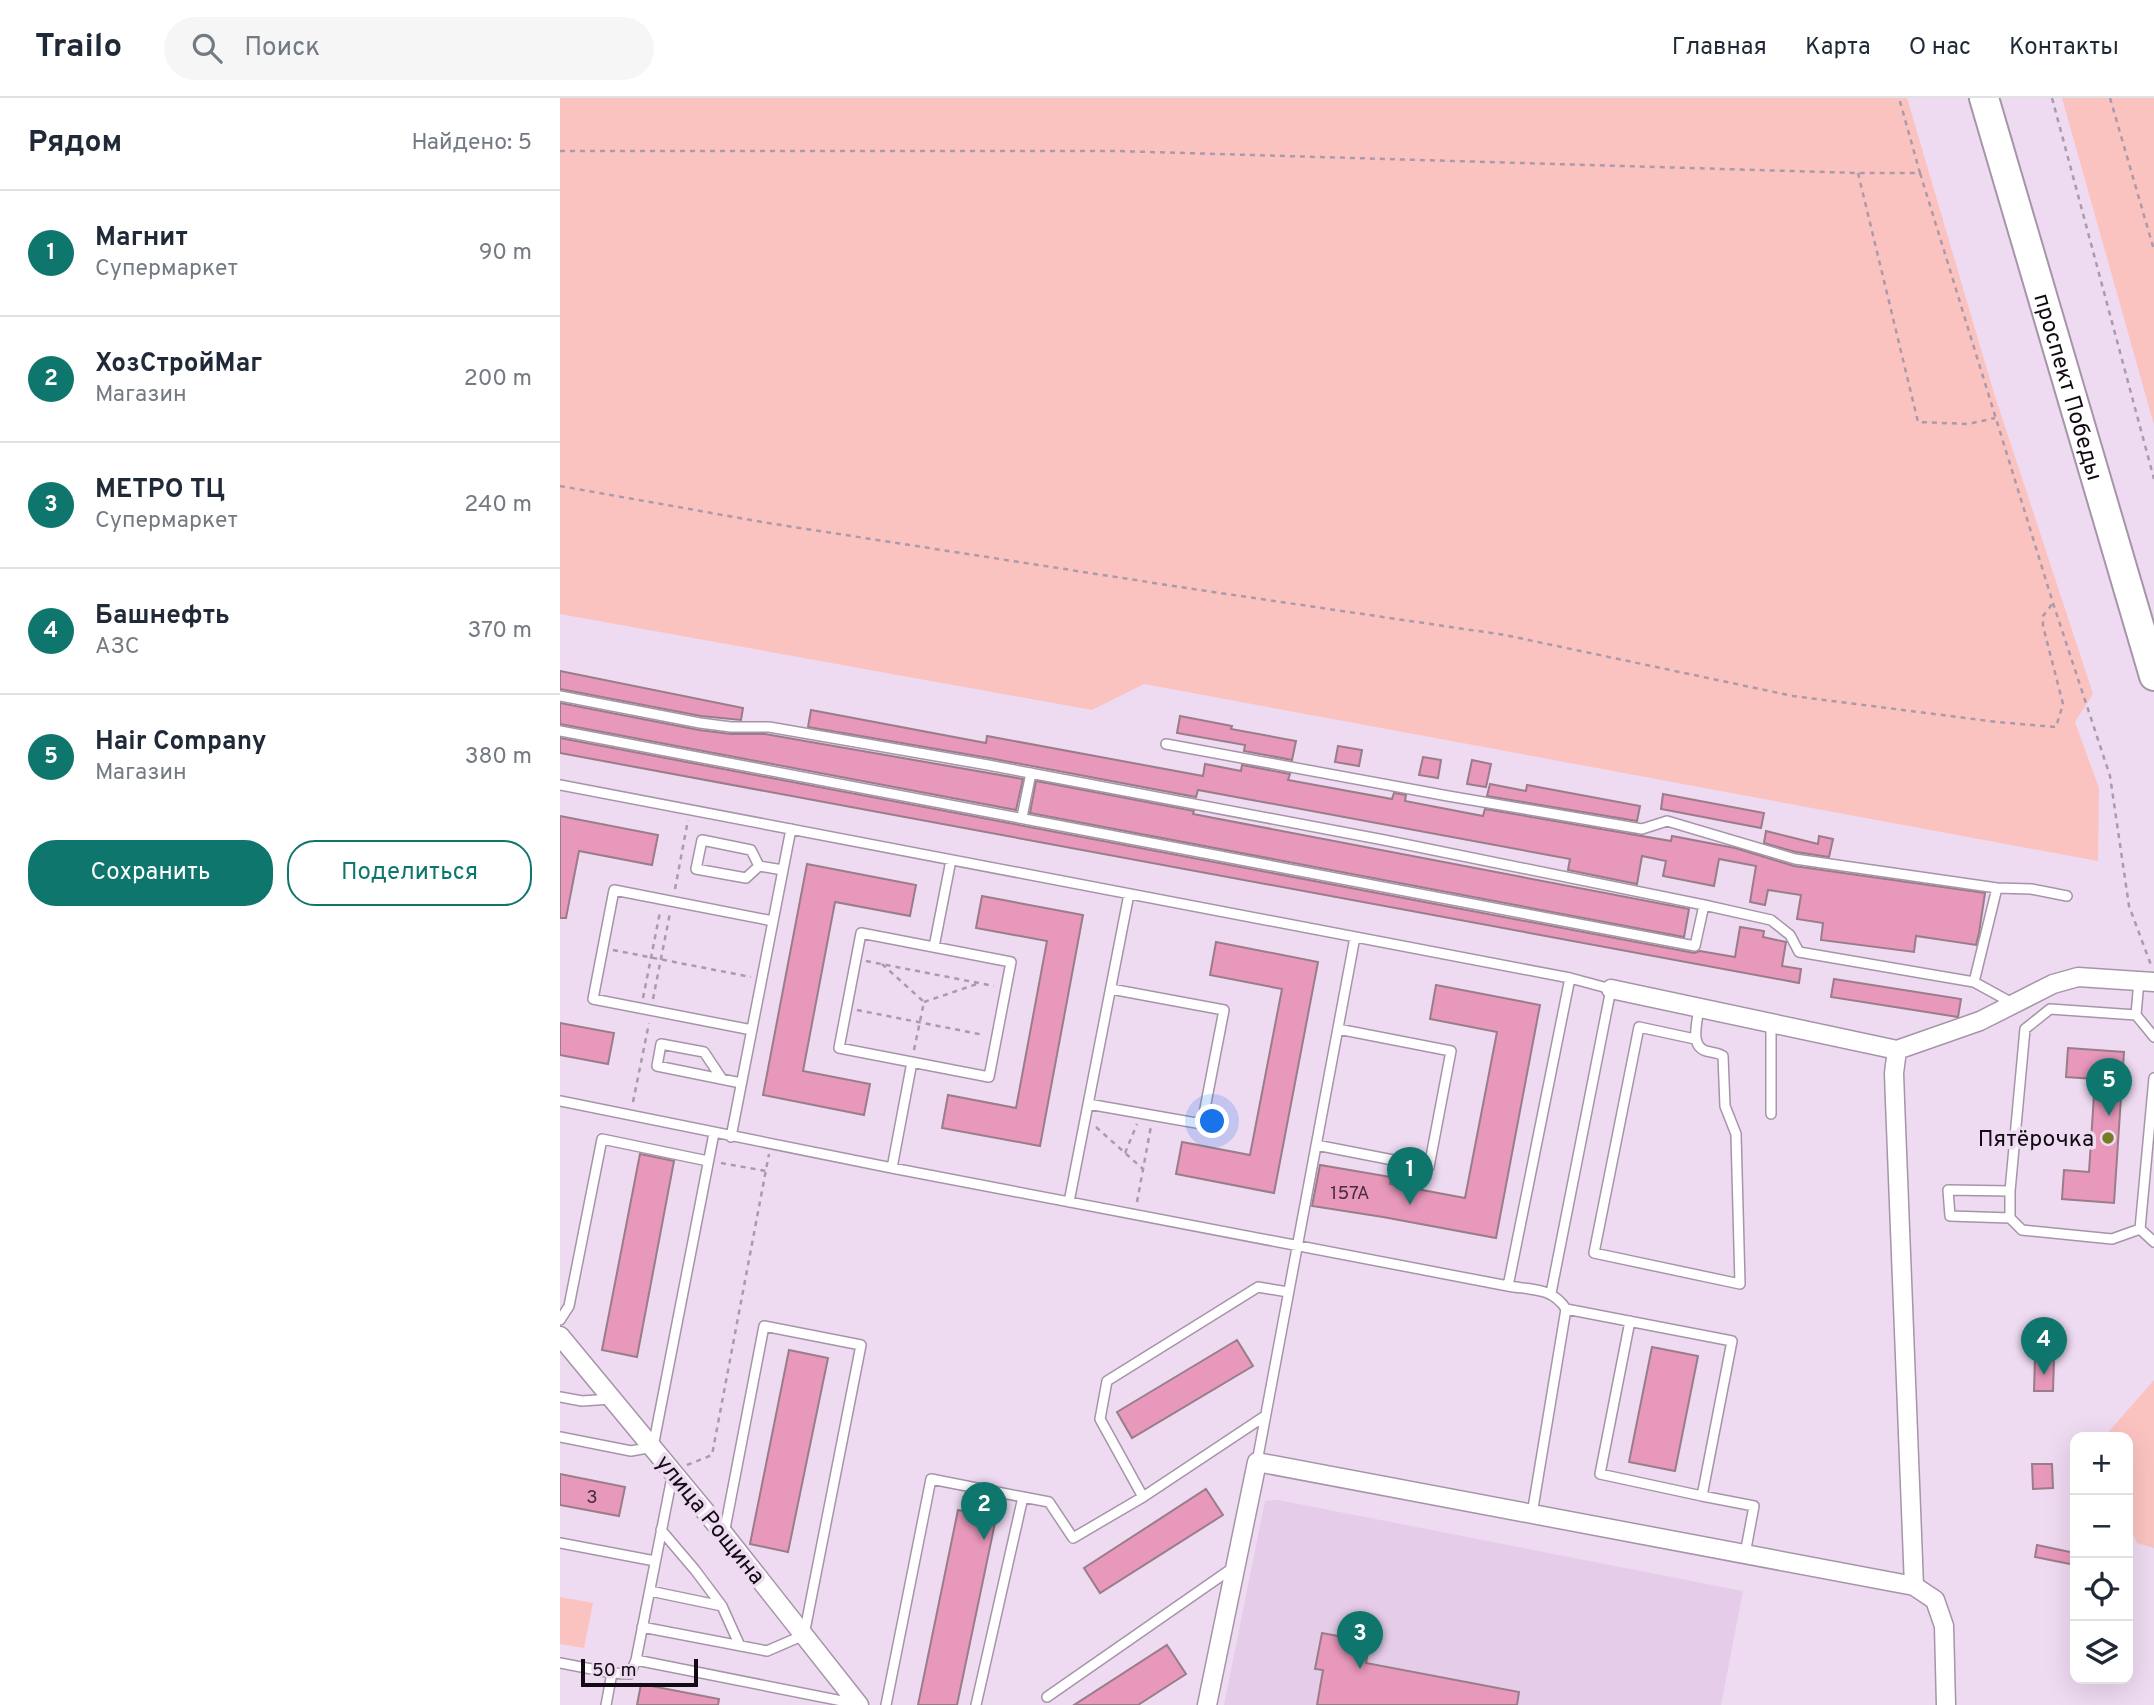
<!DOCTYPE html>
<html lang="ru">
<head>
<meta charset="utf-8">
<style>
  :root { --surface:#fff; --page:#f6f6f7; --text:#1f2937; --muted:#747a83; --line:#e0e1e3; --accent:#0f766e }
  body { margin:0; font-family:Overpass,sans-serif; background:var(--page); color:var(--text) }
  .controls { position:absolute; right:21px; bottom:21px; display:grid; overflow:hidden; border-radius:14px; box-shadow:0 7px 28px #0002 }
  .controls button { width:63px; height:63px; display:grid; place-items:center; padding:0; border:0; border-bottom:2px solid var(--line); background:var(--surface); color:var(--text); font:35px sans-serif }
  .scale { position:absolute; left:21px; bottom:18px; width:117px; box-sizing:border-box; padding-left:7px; border:4px solid #120b13; border-top:0; font-size:19px; line-height:24px; white-space:nowrap; color:#120b13; -webkit-text-stroke:5px #eedaf1; paint-order:stroke }
  .you { position:absolute; left:653px; top:1024px; width:24px; height:24px; margin:-18px; border:5px solid #fff; border-radius:50%; background:#1a73e8; box-shadow:0 0 0 10px #1a73e833 }
  .badge { display:grid; place-items:center; width:46px; height:46px; border-radius:50%; background:var(--accent); color:#fff; font-size:23px; font-weight:700 }
  .pin { position:absolute; translate:-50% -58px; filter:drop-shadow(0 2px 4px #0008) }
  .pin::after { content:''; position:absolute; top:37px; width:24px; height:21px; background:inherit; clip-path:polygon(0 0,100% 0,50% 100%) }
  .list { margin:0; padding:0; list-style:none }
  h2 { display:flex; justify-content:space-between; align-items:center; height:91px; margin:0; padding:0 28px; font-size:30px }
  h2 small { font-size:23px; font-weight:400; color:var(--muted) }
  .list li { display:grid; grid-template-columns:46px 1fr auto; gap:21px; align-items:center; box-sizing:border-box; height:126px; padding:0 28px; border-top:2px solid var(--line) }
  .list b { display:block; font-size:26px; white-space:nowrap }
  .list p { margin:0; font-size:23px; white-space:nowrap; color:var(--muted) }
  .list em { font-size:23px; font-style:normal; color:var(--muted) }
  .actions { display:flex; gap:14px; padding:21px 28px }
  .actions a { flex:1; padding:16px 0; border:2px solid var(--accent); border-radius:28px; text-align:center; font-size:24px; color:var(--accent) }
  .actions .main { background:var(--accent); color:#fff }
  .icon { flex:none; width:38px; height:38px; fill:none; stroke:currentColor; stroke-width:2; stroke-linecap:round; stroke-linejoin:round }
  .map { position:relative; flex:none; width:1594px; height:1607px; overflow:hidden }
  header { display:flex; align-items:center; gap:42px; box-sizing:border-box; height:98px; padding:0 35px; background:var(--surface); border-bottom:2px solid var(--line) }
  header strong { font-size:33px }
  nav { display:flex; gap:38px; margin-inline-start:auto; font-size:24px }
  .search { width:490px; height:63px; background:var(--page); display:flex; align-items:center; gap:18px; box-sizing:border-box; padding:0 24px; border-radius:38px; color:var(--muted); font-size:26px }
  main { display:flex }
  aside { flex:1; background:var(--surface) }
  .map>svg:first-child { display:block }
</style>
</head>
<body>
<header>
<strong>Trailo</strong>
<div class="search"><svg class="icon" aria-label="search" viewBox="0 0 24 24"><circle cx="10" cy="10" r="6"/><path d="M15 15l6 6"/></svg>Поиск</div>
<nav><a>Главная</a><a>Карта</a><a>О нас</a><a>Контакты</a></nav>
</header>
<main>
<aside>
<h2>Рядом<small>Найдено: 5</small></h2>
<ul class="list">
<li><span class="badge">1</span><div><b>Магнит</b><p>Супермаркет</p></div><em>90 m</em></li>
<li><span class="badge">2</span><div><b>ХозСтройМаг</b><p>Магазин</p></div><em>200 m</em></li>
<li><span class="badge">3</span><div><b>МЕТРО ТЦ</b><p>Супермаркет</p></div><em>240 m</em></li>
<li><span class="badge">4</span><div><b>Башнефть</b><p>АЗС</p></div><em>370 m</em></li>
<li><span class="badge">5</span><div><b>Hair Company</b><p>Магазин</p></div><em>380 m</em></li>
</ul>
<div class="actions"><a class="main">Сохранить</a><a>Поделиться</a></div>
</aside>
<div class="map">
<svg width="1594" height="1607" viewBox="0 0 1594 1607">
  <rect width="100%" height="100%" fill="#eedaf1"/>
  <path fill="#e5cde9" d="M718 1402 1183 1493 1161 1607H664L705 1403Z"/>
  <path fill="#fbc3c0" d="M0 0H1347L1433 292 1533 596 1515 624 1539 690 1538 763 584 586 532 612 0 516Z
    M1502 0H1594V327Z
    M1594 1282V1450L1577 1445 1568 1426V1339H1544Z
    M0 1499 33 1505 24 1550 0 1546Z"/>
  <path fill="#e898bb" stroke="#997d88" stroke-width="2" d="M0 573 183 610 181 622 141 618 0 591Z
    M0 605 139 632 171 636H205L463 681 456 712 0 626Z
    M251 612 426 645 427 638 643 678 645 666 681 673 682 667 730 676 728 682 832 701 834 695 846 697 845 703 923 718 925 711 1111 743 1112 738 1175 750 1234 768 1425 795 1419 835 1416 847 1356 838 1354 854 1261 842 1263 825 1237 821 1241 797 1208 792 1205 807 1190 804 1196 768 1159 761 1154 788 1103 778 1106 763 1082 758 1077 786 1008 772 1010 761 638 692 636 699 429 660 248 629Z
    M620 618 672 628 671 631 736 643 732 662 684 653 685 647 617 635Z
    M0 640 1134 855 1140 853 1175 859 1180 829 1204 833 1203 839 1226 844 1222 868 1241 871 1239 885 0 655Z
    M778 648 802 652 799 668 775 664Z
    M863 659 881 662 878 680 859 677Z
    M912 662 931 666 926 689 907 686Z
    M476 683 634 713 633 716 1129 811 1124 839 470 715Z
    M930 686 966 693 967 687 1080 708 1077 723 927 698Z
    M1103 696 1204 715 1201 730 1101 711Z
    M0 718 98 737 92 767 19 753 6 820H0Z
    M1206 733 1258 746 1259 738 1273 741 1269 759 1236 754 1204 745Z
    M247 766 356 787 350 818 275 804 243 973 310 986 304 1017 203 997Z
    M422 798 523 817 480 1048 382 1030 388 997 456 1010 487 843 416 830Z
    M656 844 758 864 714 1095 616 1076 622 1044 690 1057 722 891 650 877Z
    M1274 881 1401 901 1398 919 1271 899Z
    M876 887 980 907 936 1140 823 1119 752 1108 760 1067 831 1079 830 1086 905 1100 937 934 870 921Z
    M0 925 54 935 48 966 0 957Z
    M1508 950 1564 954 1554 1105 1502 1101 1504 1072 1529 1074 1535 981 1506 979Z
    M80 1056 114 1063 77 1259 42 1252Z
    M677 1242 693 1268 572 1340 557 1314Z
    M1092 1249 1138 1258 1115 1373 1069 1364Z
    M229 1252 268 1260 228 1454 190 1446Z
    M1475 1260H1494L1493 1293H1474Z
    M1472 1366H1492L1493 1390 1473 1391Z
    M0 1376 65 1389 59 1418 0 1407Z
    M646 1391 663 1417 540 1495 524 1470Z
    M398 1412 436 1420 397 1607H358Z
    M1477 1447 1515 1455V1467L1475 1459Z
    M762 1535 810 1544 806 1565 959 1594 957 1607H757L763 1572 755 1571Z
    M607 1547 626 1576 578 1607H514Z
    M81 1586 159 1601 158 1607H77Z"/>
  <g fill="none" stroke-linecap="round" stroke-linejoin="round">
    <g stroke="#a694a9" stroke-width="12">
      <path id="service" d="M0 598 140 625 171 629H209L428 667 824 742 1144 807 1211 822 1230 837 1239 854 1414 884 1454 906
        M0 633 1135 848 1144 807
        M606 646 888 698 1082 731 1107 723 1235 761 1437 790 1471 791 1507 798
        M0 687 1010 880 1051 891 991 1195
        M462 719 471 675
        M199 768 186 780 136 771 142 742 191 752 199 768 223 772
        M301 835 451 864 429 979 279 950Z
        M374 849 391 762
        M1414 884 1437 790
        M1576 917 1579 882
        M192 932 33 901 54 792 213 823
        M1594 939 1576 917 1490 911 1465 931 1450 1093V1120L1462 1132 1552 1141 1580 1131 1594 980
        M1135 941 1079 929 1034 1155 1180 1186 1176 1036 1165 1008 1163 958C1157 954 1153 955 1146 953 1129 948 1138 922 1139 909
        M162 981 144 954 101 946 97 968 181 985
        M0 1003 332 1070 948 1188C971 1192 992 1189 1006 1211L972 1416
        M528 1006 642 1026 664 912 551 891
        M1211 1016V924
        M171 1039 231 731
        M756 1047 869 1069 891 953 778 931
        M332 1070 352 964
        M1450 1093 1388 1092 1390 1118 1450 1120
        M509 1104 569 796
        M1580 1131 1594 1144
        M948 1188 1010 880
        M1006 1211 1172 1243 1142 1398 1040 1376 1070 1223
        M0 1222 9 1208 42 1041 148 1063
        M0 1299 22 1303 51 1301
        M0 1339 71 1353 93 1349 154 1035
        M697 1364 795 839
        M1142 1398 1194 1408 1185 1456
        M463 1399 489 1404 513 1440 583 1399 705 1318
        M583 1399 540 1321 547 1283 698 1189 728 1194
        M101 1432 135 1472 162 1508
        M0 1445 95 1463
        M90 1493 162 1508 180 1548
        M82 1529 207 1553 244 1537 301 1247 204 1228 164 1436
        M76 1562 297 1606
        M0 1565 52 1575 70 1576 76 1562 113 1374
        M487 1599 674 1469
        M46 1607 52 1575
        M326 1607 371 1381 463 1399 416 1607"/>
    </g>
    <g stroke="#a694a9" stroke-width="21">
      <path id="minor" d="M1051 891 1337 952 1420 923 1493 886 1518 879 1594 884
        M1337 952 1334 975 1335 1003 1354 1488
        M0 1238 164 1436 299 1607
        M647 1607 697 1364 1354 1488 1375 1502 1384 1528 1386 1607"/>
    </g>
    <g stroke="#a694a9" stroke-width="32">
      <g id="primary">
        <path id="s1" d="M1424 0 1594 578"/>
      </g>
    </g>
    <path stroke="#aa9aac" stroke-width="2.5" stroke-dasharray="5 5" stroke-linecap="butt" d="M1492 0 1594 381
      M1550 0 1594 152
      M0 53H557L1298 75H1360L1339 0
      M1298 75 1358 324 1408 326 1435 320
      M1360 75 1493 505 1550 678 1569 808 1591 867
      M0 388 208 425 633 491 945 537 1233 598 1437 624 1496 629 1503 606 1483 528V518L1493 505
      M115 791 128 722
      M53 852 191 879
      M306 863 434 888
      M322 866 364 904
      M83 900 100 814
      M93 901 110 815
      M364 904 417 886
      M297 912 424 937
      M354 952 364 904
      M73 1004 89 925
      M536 1029 583 1071
      M565 1055 577 1026
      M161 1065 206 1073
      M577 1104 591 1028
      M127 1367 152 1357 209 1056"/>
    <use href="#service" stroke="#fff" stroke-width="9"/>
    <use href="#minor" stroke="#fff" stroke-width="18"/>
    <use href="#primary" stroke="#fff" stroke-width="28"/>
  </g>
  <circle fill="#777b24" stroke="#eedaf1" stroke-width="2.5" cx="1548" cy="1040" r="7"/>
  <g text-anchor="middle" stroke-width="7" stroke-linejoin="round" paint-order="stroke">
    <g font-size="19" fill="#482e3d">
      <text x="790" y="1101">157А</text>
      <text x="32" y="1405">3</text>
    </g>
    <g font-size="23" fill="#120b13" stroke="#eedaf1">
      <text dy="8" stroke="none"><textPath href="#s1" startOffset="301">проспект Победы</textPath></text>
      <text transform="translate(151 1421) rotate(51)" y="8">улица Рощина</text>
    </g>
    <g font-size="23" fill="#120b13" stroke="#eedaf1" text-anchor="end">
      <text x="1534" y="1048">Пятёрочка</text>
    </g>
  </g>
</svg>
<div class="controls">
<button>+</button>
<button>−</button>
<button><svg class="icon" aria-label="locate" viewBox="0 0 24 24"><circle cx="12" cy="12" r="6"/><path d="M12 2v4M12 18v4M2 12h4M18 12h4"/></svg></button>
<button><svg class="icon" aria-label="layers" viewBox="0 0 24 24"><path d="M12 4l9 5-9 5-9-5zM3 14l9 5 9-5"/></svg></button>
</div>
<div class="scale">50 m</div>
<div class="you"></div>
<div class="pin badge" style="left:850px;top:1107px">1</div>
<div class="pin badge" style="left:424px;top:1442px">2</div>
<div class="pin badge" style="left:800px;top:1571px">3</div>
<div class="pin badge" style="left:1484px;top:1277px">4</div>
<div class="pin badge" style="left:1549px;top:1018px">5</div>
</div>
</main>
</body>
</html>
